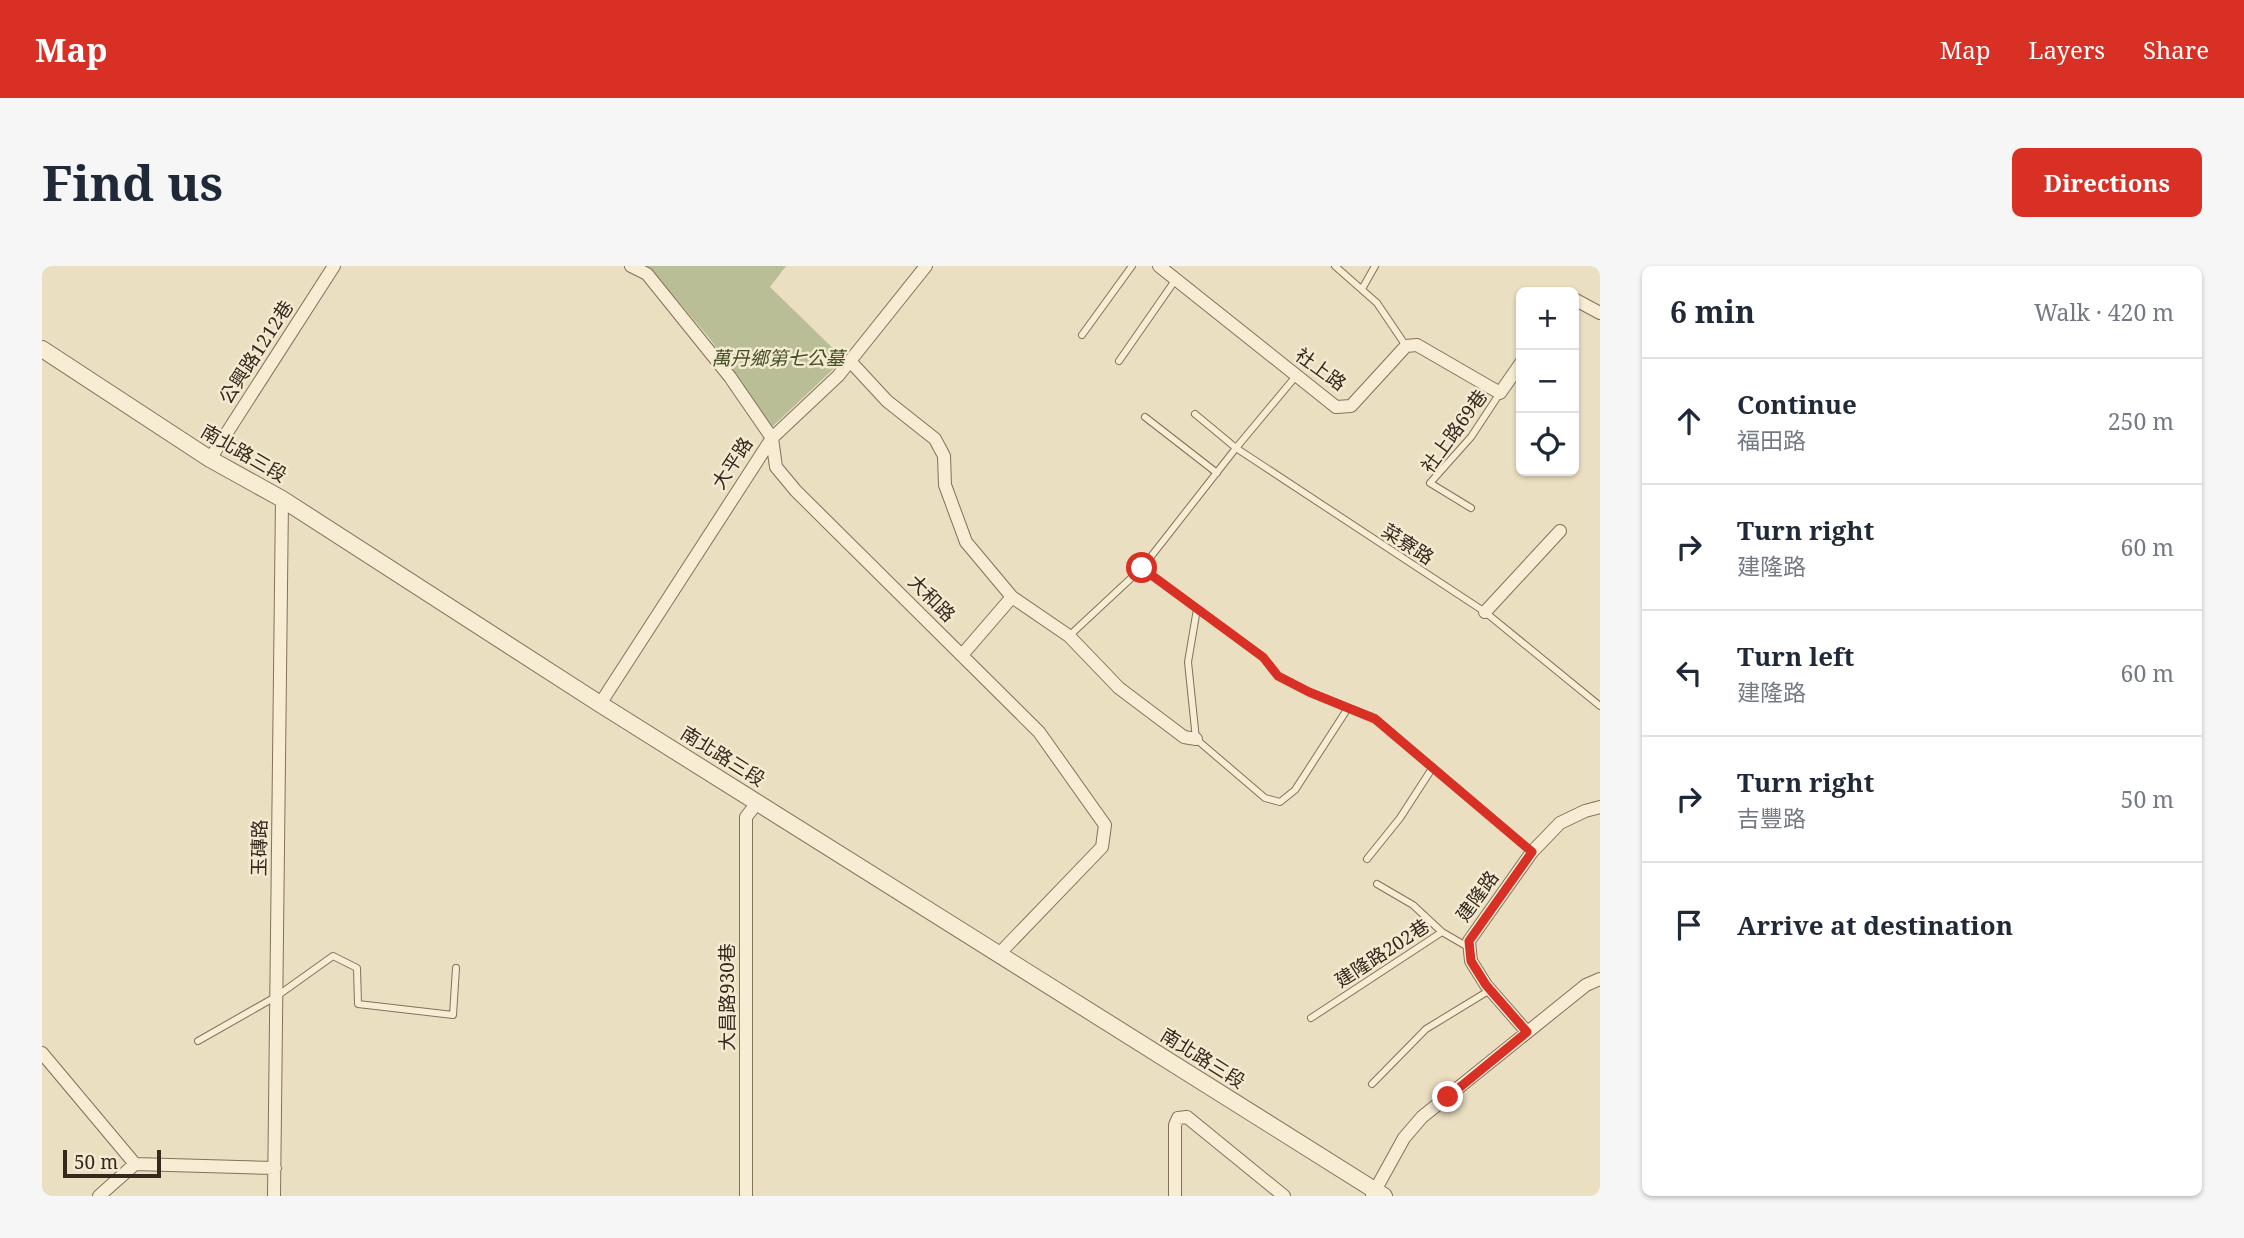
<!DOCTYPE html>
<html lang="en">
<head>
<meta charset="utf-8">
<style>
  :root { --surface:#fff; --page:#f6f6f7; --text:#1f2937; --muted:#747a83; --line:#e0e1e3; --accent:#d93025 }
  body { margin:0; font-family:"Noto Serif","Noto Sans TC",serif; background:var(--page); color:var(--text) }
  .controls { position:absolute; right:21px; top:21px; display:grid; overflow:hidden; border-radius:10px; box-shadow:0 2px 5px #0004 }
  .controls button { width:63px; height:63px; display:grid; place-items:center; padding:0; border:0; border-bottom:2px solid var(--line); background:var(--surface); color:var(--text); font:35px sans-serif }
  .scale { position:absolute; left:21px; bottom:18px; width:98px; box-sizing:border-box; padding-left:7px; border:4px solid #35291e; border-top:0; font-size:19px; line-height:24px; white-space:nowrap; color:#35291e; -webkit-text-stroke:5px #f3ead1; paint-order:stroke }
  .stop { position:absolute; width:21px; height:21px; margin:-16px; border:5px solid #d93025; border-radius:50%; background:#fff }
  .stop.end { background:#d93025; border-color:#fff; box-shadow:0 2px 7px #0008 }
  .list { margin:0; padding:0; list-style:none }
  h2 { display:flex; justify-content:space-between; align-items:center; height:91px; margin:0; padding:0 28px; font-size:30px }
  h2 small { font-size:23px; font-weight:400; color:var(--muted) }
  .list li { display:grid; grid-template-columns:46px 1fr auto; gap:21px; align-items:center; box-sizing:border-box; height:126px; padding:0 28px; border-top:2px solid var(--line) }
  .list b { display:block; font-size:26px; white-space:nowrap }
  .list p { margin:0; font-size:23px; white-space:nowrap; color:var(--muted) }
  .list em { font-size:23px; font-style:normal; color:var(--muted) }
  .icon { flex:none; width:38px; height:38px; fill:none; stroke:currentColor; stroke-width:2; stroke-linecap:round; stroke-linejoin:round }
  .map { position:relative; flex:none; width:1558px; height:930px; overflow:hidden; border-radius:10px }
  header { display:flex; align-items:center; gap:42px; box-sizing:border-box; height:98px; padding:0 35px; background:var(--accent); color:#fff }
  header strong { font-size:33px }
  nav { display:flex; gap:38px; margin-inline-start:auto; font-size:24px }
  .intro { display:flex; align-items:center; justify-content:space-between; box-sizing:border-box; height:168px; padding:0 42px }
  h1 { margin:0; font-size:49px }
  .button { padding:18px 32px; border-radius:10px; background:var(--accent); color:#fff; font-size:24px; font-weight:700 }
  main { display:flex; gap:42px; padding:0 42px }
  aside { flex:1; background:var(--surface); border-radius:10px; box-shadow:0 2px 5px #0004 }
  .map>svg:first-child { display:block }
</style>
</head>
<body>
<header>
<strong>Map</strong>
<nav><a>Map</a><a>Layers</a><a>Share</a></nav>
</header>
<div class="intro"><h1>Find us</h1><a class="button">Directions</a></div>
<main>
<div class="map">
<svg width="1558" height="930" viewBox="0 0 1558 930">
  <rect width="100%" height="100%" fill="#ebdfc2"/>
  <path fill="#b9be96" d="M603 0H744L728 21 802 93 730 161 668 73 609 3Z"/>
  <g fill="none" stroke-linecap="round" stroke-linejoin="round">
    <g stroke="#84715a" stroke-width="8">
      <path id="service" d="M1293 0 1335 37 1364 80
        M1320 23 1333 0
        M1040 69 1090 0
        M1077 95 1134 13
        M1153 148 1194 182 1443 346 1558 440
        M1103 151 1175 207
        M1429 242 1388 217 1429 171 1458 127
        M1100 302 1221 391 1236 410 1267 426 1333 452 1490 586
        M1155 343 1146 396 1154 473 1223 532 1238 536 1253 524 1306 442
        M1027 370 1100 302 1194 182 1254 110
        M1325 593 1358 552 1391 501
        M1335 618 1371 639 1400 666
        M1269 752 1400 666 1426 681
        M156 775 235 730 291 690 315 702 316 738 411 749 414 702
        M1330 818 1384 763 1448 724"/>
    </g>
    <g stroke="#84715a" stroke-width="14">
      <path id="minor" d="M589 0 605 8 688 111 730 172 734 201 754 225 997 466 1063 559 1060 581 957 688
        M1117 0 1294 141 1309 140 1364 80 1375 79 1458 127 1479 97
        M1532 33 1558 47
        M808 95 845 135 893 173 902 190 903 219 924 276 970 331 1027 370 1077 422 1142 471 1154 473
        M168 193 292 0
        M1443 346 1518 265
        M920 389 970 331
        M558 438 730 172 796 110 884 0
        M1485 766 1444 719 1429 695 1427 675 1490 586 1518 557 1543 545 1558 541
        M0 787 93 898
        M57 930 93 898 233 902
        M232 930 240 233
        M704 930V551L715 537
        M1133 930V859L1136 852 1145 851 1242 930
        M1330 930 1362 872 1380 851 1544 719 1558 713"/>
    </g>
    <g stroke="#84715a" stroke-width="18">
      <path id="tertiary" d="M0 83 168 193 240 233 558 438 1342 930"/>
    </g>
    <use href="#service" stroke="#f7edd5" stroke-width="6"/>
    <use href="#minor" stroke="#f7edd5" stroke-width="12"/>
    <use href="#tertiary" stroke="#f7edd5" stroke-width="16"/>
  </g>
  <g fill="none" stroke-linecap="round" stroke-linejoin="round">
    <path stroke="#d93025" stroke-width="9" d="M1100 302 1221 391 1236 410 1267 426 1333 453 1490 586 1427 675 1429 695 1444 719 1485 766 1406 831"/>
  </g>
  <g text-anchor="middle" stroke-width="5" stroke-linejoin="round" paint-order="stroke">
    <g font-size="19" fill="#35291e" stroke="#f3ead1">
      <text transform="translate(214 86) rotate(-57)" y="7">公興路1212巷</text>
      <text transform="translate(1279 103) rotate(36)" y="7">社上路</text>
      <text transform="translate(1412 165) rotate(-54)" y="7">社上路69巷</text>
      <text transform="translate(202 187) rotate(30)" y="7">南北路三段</text>
      <text transform="translate(690 197) rotate(-57)" y="7">大平路</text>
      <text transform="translate(1366 278) rotate(33)" y="7">菜寮路</text>
      <text transform="translate(890 332) rotate(45)" y="7">大和路</text>
      <text transform="translate(681 490) rotate(32)" y="7">南北路三段</text>
      <text transform="translate(217 582) rotate(-89)" y="7">玉磚路</text>
      <text transform="translate(1435 630) rotate(-54)" y="7">建隆路</text>
      <text transform="translate(1340 687) rotate(-33)" y="7">建隆路202巷</text>
      <text transform="translate(685 731) rotate(-90)" y="7">大昌路930巷</text>
      <text transform="translate(1161 792) rotate(32)" y="7">南北路三段</text>
    </g>
    <g font-size="19" font-style="italic" fill="#455025" stroke="#f3ead1">
      <text x="736" y="99">萬丹鄉第七公墓</text>
    </g>
  </g>
</svg>
<div class="controls">
<button>+</button>
<button>−</button>
<button><svg class="icon" aria-label="locate" viewBox="0 0 24 24"><circle cx="12" cy="12" r="6"/><path d="M12 2v4M12 18v4M2 12h4M18 12h4"/></svg></button>
</div>
<div class="scale">50 m</div>
<div class="stop" style="left:1100px;top:302px"></div>
<div class="stop end" style="left:1406px;top:831px"></div>
</div>
<aside>
<h2>6 min<small>Walk · 420 m</small></h2>
<ul class="list">
<li><svg class="icon" aria-label="ahead" viewBox="0 0 24 24"><path d="M12 20V5M6 11l6-6 6 6"/></svg><div><b>Continue</b><p>福田路</p></div><em>250 m</em></li>
<li><svg class="icon" aria-label="right" viewBox="0 0 24 24"><path d="M7 20v-9h11M14 6l5 5-5 5"/></svg><div><b>Turn right</b><p>建隆路</p></div><em>60 m</em></li>
<li><svg class="icon" aria-label="left" viewBox="0 0 24 24"><path d="M17 20v-9H6M10 6l-5 5 5 5"/></svg><div><b>Turn left</b><p>建隆路</p></div><em>60 m</em></li>
<li><svg class="icon" aria-label="right" viewBox="0 0 24 24"><path d="M7 20v-9h11M14 6l5 5-5 5"/></svg><div><b>Turn right</b><p>吉豐路</p></div><em>50 m</em></li>
<li><svg class="icon" aria-label="arrive" viewBox="0 0 24 24"><path d="M6 21V4h12l-3 4 3 4H6"/></svg><div><b>Arrive at destination</b></div></li>
</ul>
</aside>
</main>
</body>
</html>
